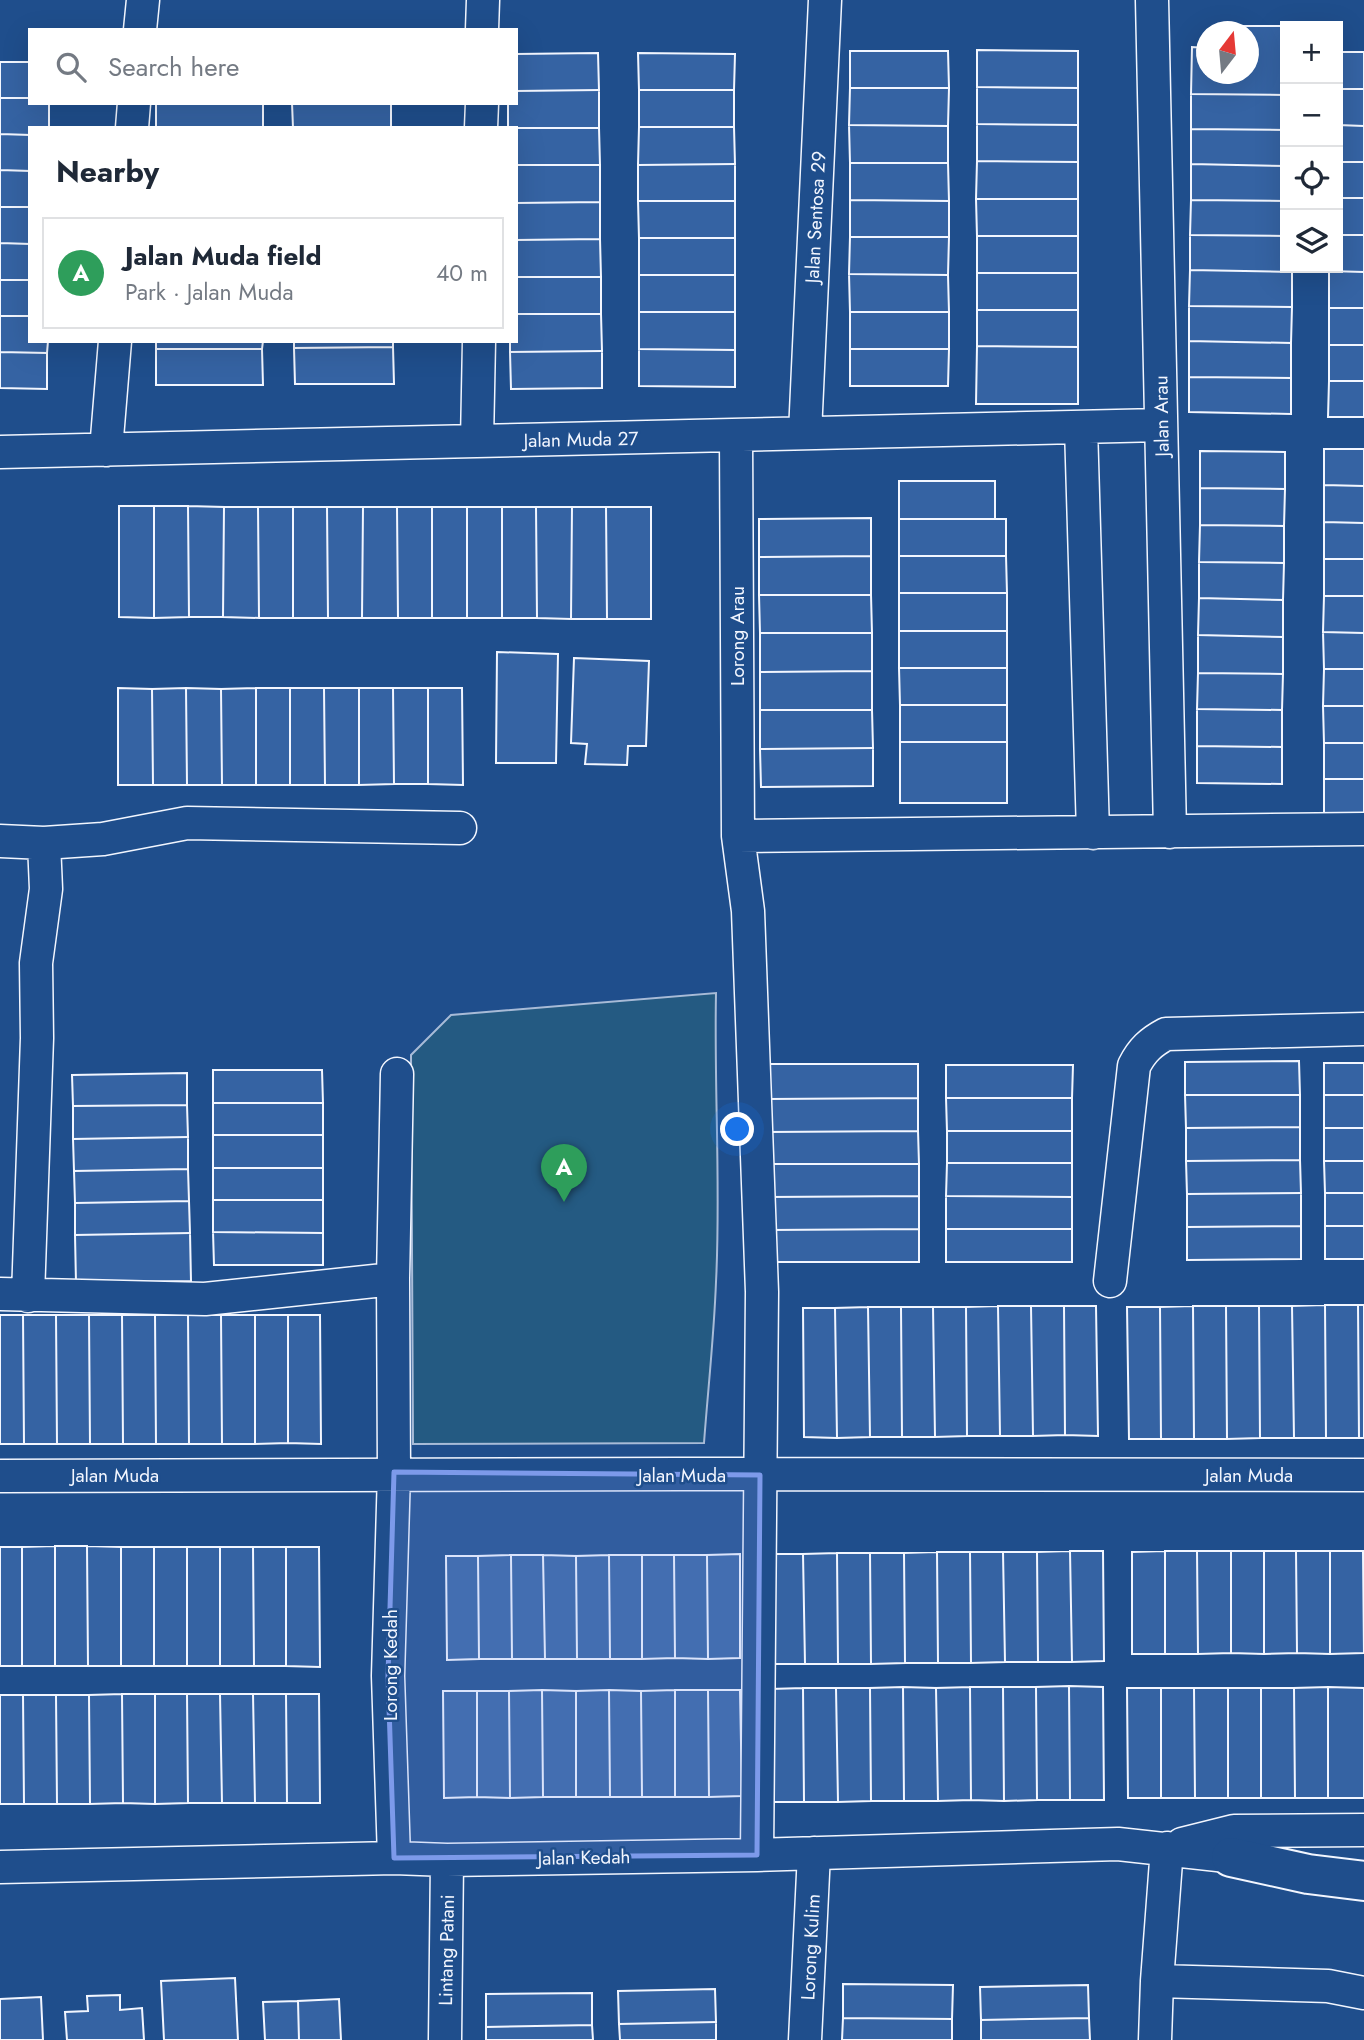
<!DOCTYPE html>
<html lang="en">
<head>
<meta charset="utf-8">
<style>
  :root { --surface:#fff; --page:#f2f2f3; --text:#1f2937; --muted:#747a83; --line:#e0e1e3; --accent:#1a73e8 }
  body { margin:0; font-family:Jost,sans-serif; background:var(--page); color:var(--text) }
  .controls { position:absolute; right:21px; top:21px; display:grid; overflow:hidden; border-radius:0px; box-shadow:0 7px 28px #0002 }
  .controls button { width:63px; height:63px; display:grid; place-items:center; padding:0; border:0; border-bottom:2px solid var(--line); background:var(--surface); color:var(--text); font:35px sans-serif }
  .compass { position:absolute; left:1196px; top:21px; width:63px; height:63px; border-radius:50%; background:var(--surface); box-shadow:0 7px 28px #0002; rotate:16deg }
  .you { position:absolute; left:738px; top:1130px; width:24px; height:24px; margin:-18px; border:5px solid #fff; border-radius:50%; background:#1a73e8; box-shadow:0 0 0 10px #1a73e833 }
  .badge { display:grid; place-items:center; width:46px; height:46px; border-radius:50%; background:var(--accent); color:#fff; font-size:23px; font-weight:700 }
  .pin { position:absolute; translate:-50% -58px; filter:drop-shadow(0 2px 4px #0008) }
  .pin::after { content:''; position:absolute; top:37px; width:24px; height:21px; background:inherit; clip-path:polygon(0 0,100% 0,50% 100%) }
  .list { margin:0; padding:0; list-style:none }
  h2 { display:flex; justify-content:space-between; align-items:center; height:91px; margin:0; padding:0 28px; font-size:30px }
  h2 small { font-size:23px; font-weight:400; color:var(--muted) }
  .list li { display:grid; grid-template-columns:46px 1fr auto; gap:21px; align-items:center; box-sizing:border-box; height:112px; margin:0 14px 14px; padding:0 14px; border:2px solid var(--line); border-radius:0px }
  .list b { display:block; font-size:26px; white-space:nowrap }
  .list p { margin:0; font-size:23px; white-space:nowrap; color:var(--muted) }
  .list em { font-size:23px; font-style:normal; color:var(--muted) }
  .icon { flex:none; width:38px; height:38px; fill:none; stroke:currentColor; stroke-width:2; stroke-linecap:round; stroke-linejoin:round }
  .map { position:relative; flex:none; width:1364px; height:2040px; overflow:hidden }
  .search { position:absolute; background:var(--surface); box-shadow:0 7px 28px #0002; left:28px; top:28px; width:490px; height:77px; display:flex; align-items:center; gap:18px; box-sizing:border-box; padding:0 24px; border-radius:0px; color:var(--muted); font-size:26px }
  .panel { position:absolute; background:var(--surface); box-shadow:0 7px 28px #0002; left:28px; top:126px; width:490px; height:217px; border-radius:0px }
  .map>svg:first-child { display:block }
</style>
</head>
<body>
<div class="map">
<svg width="1364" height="2040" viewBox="0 0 1364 2040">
  <rect width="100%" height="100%" fill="#1f4e8c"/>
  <path fill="#245a82" stroke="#a8bbd7" stroke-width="2" d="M716 993C714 1090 721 1186 716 1282 714 1336 708 1389 704 1443L413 1444 411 1055 451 1015Z"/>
  <path fill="#3563a3" stroke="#f2f6ff" stroke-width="2" d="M1241 26H1285V95L1191 94 1192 47 1206 48V74H1248V32H1241Z
    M977 50 1078 51V88L977 87Z
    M850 51H948L949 88H850Z
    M1338 52H1364V89H1338Z
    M598 53 599 90 516 91V54Z
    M638 53 735 54 734 90H639Z
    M0 62H30V98H0Z
    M977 87 1078 88V125L977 124Z
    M850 88H949L948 126 849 125Z
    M1338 89H1364V126L1338 125Z
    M599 90V128H508V103H516V91Z
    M639 90H734V127H639Z
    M1191 94 1285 95V130L1191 129Z
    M0 98H30V103H49V128H30V135L0 134Z
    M156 103H263V128H156Z
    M292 103H391V128H293Z
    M977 124 1078 125V162L977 161Z
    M849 125 948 126V163H850Z
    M1338 125 1364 126V162H1338Z
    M639 127H734L735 164 638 165Z
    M516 128H599L600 165H516Z
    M1191 129 1285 130V166L1191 164Z
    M0 134 30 135V171L0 170Z
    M977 161 1078 162V199H976Z
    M1338 162H1364V198H1338Z
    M850 163H948L949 201 850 200Z
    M735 164V201H638V165Z
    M1191 164 1285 166V201L1191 200Z
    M516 165H600V202L516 203Z
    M0 170 30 171V207H0Z
    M1338 198H1364V235H1338Z
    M976 199H1078V236H977Z
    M850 200 949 201V237H850Z
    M1191 200 1285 201V236L1190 235Z
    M638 201H735V238H639Z
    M600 202V239L516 240V203Z
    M0 207H30V244L0 243Z
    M1190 235 1285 236V268H1292V272L1190 270Z
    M1338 235H1364V272L1329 271V268H1338Z
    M977 236H1078V273H977Z
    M850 237H949L948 275 849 274Z
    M639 238H735V275H639Z
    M600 239 601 277H516V240Z
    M0 243 30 244V280H0Z
    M1190 270 1292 272V307L1189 306Z
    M1329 271 1364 272V308H1329Z
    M977 273H1078V310H977Z
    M849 274 948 275 949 312H850Z
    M639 275H735V312H639Z
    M516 277H601V314H516Z
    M0 280H30V316H0Z
    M1189 306 1292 307 1291 343 1189 341Z
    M1329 308H1364V345H1329Z
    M977 310H1078V347L977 346Z
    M639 312H735V350L639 349Z
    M850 312H949V349H850Z
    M516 314H601L602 351 510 352V341H516Z
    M0 316H30V341H48L47 353 0 352Z
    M156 341H263L262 349H156Z
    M294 341H393V347L294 348Z
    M1189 341 1291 343V378L1189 377Z
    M1329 345H1364V381H1329Z
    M977 346 1078 347V404H976Z
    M393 347 394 384H295L294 348Z
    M156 349H262L263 385H156Z
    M639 349 735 350V387L639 386Z
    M850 349H949L948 386H850Z
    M602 351V388L511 389 510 352Z
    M0 352 47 353V389L0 388Z
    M1189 377 1291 378V414L1189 412Z
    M1329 381H1364V417H1328Z
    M1324 449H1364V486L1324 485Z
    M1200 451 1285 452V489L1200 488Z
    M899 481H995V519H899Z
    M1324 485 1364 486V523L1324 522Z
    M1200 488 1285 489 1284 526 1200 525Z
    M119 506H154V618L119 617Z
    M154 506H188L189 617 154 618Z
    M188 506 224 507 223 617H189Z
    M224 507H258L259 618 223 617Z
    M258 507H293V618H259Z
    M293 507H327L328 618H293Z
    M327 507H363L362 618H328Z
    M363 507H397L398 618H362Z
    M397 507H432V618H398Z
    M432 507H467V618H432Z
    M467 507H502V618H467Z
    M502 507H536L537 618H502Z
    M536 507H572L571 619 537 618Z
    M572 507H606L607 619H571Z
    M606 507H651V619H607Z
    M871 518V556L759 557V519Z
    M899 519H1006V556H899Z
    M1324 522 1364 523V559H1324Z
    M1200 525 1284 526V563L1199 562Z
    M871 556V595H759V557Z
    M899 556H1006L1007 593H899Z
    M1324 559H1364V596H1324Z
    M1199 562 1284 563 1283 600 1199 598Z
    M899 593H1007V631H899Z
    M759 595H871L872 633H760Z
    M1324 596H1364V633L1323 632Z
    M1199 598 1283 600V637L1198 635Z
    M899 631H1007V668H899Z
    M1323 632 1364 633V669H1324Z
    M760 633H872V671L760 672Z
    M1198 635 1283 637V674L1198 673Z
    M497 652 558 654 556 763H496Z
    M574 658 649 661 646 746H628L627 765 585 764 587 744 571 743Z
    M899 668H1007V705H900Z
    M1324 669H1364V706H1323Z
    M872 671V710H760V672Z
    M1198 673 1283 674 1282 710 1197 709Z
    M118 688 152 689 153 785H118Z
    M186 688 221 689 222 785H187Z
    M186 688 187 785H153L152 689Z
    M256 688H290V785H256Z
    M256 688V785H222L221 689Z
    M290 688H324L325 785H290Z
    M324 688H359V785H325Z
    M359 688H393L394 784 359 785Z
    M393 688H428V784H394Z
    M428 688H462L463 785 428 784Z
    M900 705H1007V742H900Z
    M1323 706H1364V743H1324Z
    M1197 709 1282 710V747L1197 746Z
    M760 710H872L873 748 760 749Z
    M900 742H1007V803H900Z
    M1324 743H1364V779H1324Z
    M1197 746 1282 747V784L1197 783Z
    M873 748V786L761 787 760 749Z
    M1324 779H1364V817H1324Z
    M1299 1061 1300 1095H1185V1062Z
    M1324 1063H1364V1095H1324Z
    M767 1064H918V1098L768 1099Z
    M946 1065H1073L1072 1098H946Z
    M213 1070H322L323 1103H213Z
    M187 1073V1105L73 1106 72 1075Z
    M1185 1095H1300V1127L1186 1128Z
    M1324 1095H1364V1128H1324Z
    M918 1098V1131L768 1132V1099Z
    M946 1098H1072V1131H947Z
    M213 1103H323V1135H213Z
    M187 1105 188 1137 73 1139V1106Z
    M1300 1127V1160L1186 1161V1128Z
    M1324 1128H1364V1161H1324Z
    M918 1131 919 1164H768V1132Z
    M947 1131H1072V1163H947Z
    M213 1135H323V1168H213Z
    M188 1137V1169L74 1171 73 1139Z
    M1300 1160 1301 1193 1187 1194 1186 1161Z
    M1324 1161H1364V1193H1325Z
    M947 1163H1072V1197L946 1196Z
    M768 1164H919V1196L768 1197Z
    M213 1168H323V1200H213Z
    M188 1169 189 1201 75 1203 74 1171Z
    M1301 1193V1226L1187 1227V1194Z
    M1325 1193H1364V1226H1325Z
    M919 1196V1229L769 1230 768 1197Z
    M946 1196 1072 1197V1229H946Z
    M213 1200H323V1233L213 1232Z
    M189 1201 190 1233 75 1235V1203Z
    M1301 1226V1259L1187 1260V1227Z
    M1325 1226H1364V1259H1325Z
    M919 1229V1262H768L769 1230Z
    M946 1229H1072V1262H946Z
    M213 1232 323 1233V1265H214Z
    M190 1233 191 1281 76 1283 75 1235Z
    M1325 1305H1358L1359 1438H1326Z
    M1325 1305 1326 1438H1294L1292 1306Z
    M1358 1305H1364V1438H1359Z
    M998 1306H1031L1033 1436H1000Z
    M998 1306 1000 1436H967L966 1307Z
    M1031 1306H1064L1065 1435 1033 1436Z
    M1064 1306H1096L1098 1436 1065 1435Z
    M1193 1306H1226L1227 1439H1194Z
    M1193 1306 1194 1439H1161L1160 1307Z
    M1226 1306H1259L1260 1438 1227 1439Z
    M1259 1306H1292L1294 1438H1260Z
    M868 1307H901L902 1437H870Z
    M868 1307 870 1437 837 1438 835 1308Z
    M901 1307H933L935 1437H902Z
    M933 1307H966L967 1436 935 1437Z
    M1127 1307H1160L1161 1439H1129Z
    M803 1308H835L837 1438 804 1437Z
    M0 1315H23L24 1444H0Z
    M23 1315H56L57 1444H24Z
    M56 1315H89L90 1444H57Z
    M89 1315H122L123 1444H90Z
    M122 1315H155L156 1444H123Z
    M155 1315H188L189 1444H156Z
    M188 1315H221L222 1444H189Z
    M221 1315H255V1444H222Z
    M255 1315H288V1443L255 1444Z
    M288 1315H320L321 1444 288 1443Z
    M55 1546H87L88 1666H55Z
    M55 1546V1666H22V1547Z
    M87 1546 121 1547V1666H88Z
    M0 1547H22V1666H0Z
    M121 1547H154V1666H121Z
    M154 1547H187V1666H154Z
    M187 1547H220V1666H187Z
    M220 1547H253L254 1666H220Z
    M253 1547H286V1666H254Z
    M286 1547H319L320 1667 286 1666Z
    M1070 1551 1072 1662H1038L1037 1552Z
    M1070 1551H1103L1104 1661 1072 1662Z
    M1165 1551H1197L1198 1654H1165Z
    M1165 1551V1654H1132V1552Z
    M1197 1551H1231V1653L1198 1654Z
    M1231 1551H1264V1654L1231 1653Z
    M1264 1551H1296L1297 1653 1264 1654Z
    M1296 1551H1330V1654L1297 1653Z
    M1330 1551H1363L1364 1653 1330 1654Z
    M1363 1551H1364V1653Z
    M937 1552 938 1663H905L904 1553Z
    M937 1552H970L971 1663H938Z
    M970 1552H1003L1005 1662 971 1663Z
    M1003 1552H1037L1038 1662H1005Z
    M837 1553 838 1664H805L803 1554Z
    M837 1553H870L871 1664H838Z
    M870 1553H904L905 1663 871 1664Z
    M740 1554V1658L708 1659 707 1555Z
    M770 1554H803L805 1664H771Z
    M511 1555H543L545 1659H512Z
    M511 1555 512 1659H479L478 1556Z
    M543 1555 576 1556 577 1659H545Z
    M609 1555H642V1659H610Z
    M609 1555 610 1659H577L576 1556Z
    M642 1555H674L675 1658 642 1659Z
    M674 1555H707L708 1659 675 1658Z
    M446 1556H478L479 1659 447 1660Z
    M1069 1686 1103 1687 1104 1800H1070Z
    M1069 1686 1070 1800H1037L1036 1687Z
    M903 1687 936 1688 938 1801H904Z
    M903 1687 904 1801H871L870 1688Z
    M970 1687H1003L1004 1801 971 1800Z
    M970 1687 971 1800 938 1801 936 1688Z
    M1003 1687H1036L1037 1800 1004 1801Z
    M1328 1687 1364 1688V1798H1328Z
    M1328 1687V1798H1295L1294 1688Z
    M803 1688H836L838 1802H804Z
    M803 1688 804 1802H772L770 1689Z
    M836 1688H870L871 1801 838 1802Z
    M1127 1688H1161V1798H1128Z
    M1161 1688H1194L1195 1798H1161Z
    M1194 1688H1228V1798H1195Z
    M1228 1688H1261V1798H1228Z
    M1261 1688H1294L1295 1798H1261Z
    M542 1690 576 1691V1797H543Z
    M542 1690 543 1797 510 1798 509 1691Z
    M609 1690 641 1691 642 1797H610Z
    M609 1690 610 1797H576V1691Z
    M675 1690H708L709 1797H675Z
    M675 1690V1797H642L641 1691Z
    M708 1690H740L742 1796 709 1797Z
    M443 1691H477V1797L444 1798Z
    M477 1691H509L510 1798 477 1797Z
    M122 1694H155V1804L123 1803Z
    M122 1694 123 1803 90 1804 89 1695Z
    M155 1694H187L188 1803 155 1804Z
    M187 1694H220L222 1803H188Z
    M220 1694H253L255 1803H222Z
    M253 1694H286L287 1803H255Z
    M286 1694H319L320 1803H287Z
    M0 1695H23L24 1804H0Z
    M23 1695H56L57 1804H24Z
    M56 1695H89L90 1804H57Z
    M235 1978 238 2040H164L161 1981Z
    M843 1984 953 1985 952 2019 843 2018Z
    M1088 1985 1089 2018 981 2020 980 1987Z
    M715 1989 716 2022 619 2024 618 1991Z
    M592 1993V2025L486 2027V1994Z
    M120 1995V2010L142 2008 144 2040H67L65 2012 88 2011 87 1996Z
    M41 1997 43 2040H0V1999Z
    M339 1999 341 2040H299L298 2001Z
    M298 2001 299 2040H265L263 2002Z
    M843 2018 952 2019V2040H842Z
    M1089 2018 1090 2040H981V2020Z
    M716 2022V2040H620L619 2024Z
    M592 2025 593 2040H486V2027Z"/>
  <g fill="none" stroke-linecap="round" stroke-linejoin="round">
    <g stroke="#f2f6ff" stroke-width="35">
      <path id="minor" d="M1152 0 1170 832
        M140 30 143 0
        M482 30 483 0
        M132 128 134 103
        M481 128 482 103
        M1081 427 1093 833
        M805 433 825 0
        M736 435 738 836 748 911 762 1292 757 1855
        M477 441 479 341
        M106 450 115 341
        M0 452 1161 425
        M738 836 1364 829
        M0 841 44 843
        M393 1279 397 1074
        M1110 1281 1134 1066C1142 1050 1151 1042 1166 1034L1364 1029
        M0 1294 205 1299 393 1279 394 1472 388 1676 394 1858
        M28 1296 37 1038 36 963 46 889 44 843 103 839 187 823 460 828
        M0 1476C455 1472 909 1475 1364 1475
        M1182 1844 1234 1831 1364 1830
        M0 1867 394 1858 447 1860 757 1855 1118 1844 1254 1859
        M1157 1981 1328 1986 1364 1993
        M445 2040 447 1860
        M805 2040 814 1853
        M1155 2040 1157 1981 1167 1848"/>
    </g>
    <g stroke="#f2f6ff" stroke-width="42">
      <path id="trunk" d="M1231 1857 1308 1874 1364 1881"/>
    </g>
    <use href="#minor" stroke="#1f4e8c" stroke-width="32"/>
    <use href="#trunk" stroke="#1f4e8c" stroke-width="38"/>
  </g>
  <path fill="#7d9aea" fill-opacity="0.2" stroke="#7d9aea" stroke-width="5" stroke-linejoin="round" d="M394 1472 760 1475 757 1855 394 1858 388 1676Z"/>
  <g text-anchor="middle" stroke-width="5" stroke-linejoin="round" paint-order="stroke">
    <g font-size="19" fill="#f2f6ff" stroke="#1f4e8c">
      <text transform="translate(815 217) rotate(-87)" y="7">Jalan Sentosa 29</text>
      <text transform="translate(1161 416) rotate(-91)" y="7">Jalan Arau</text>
      <text transform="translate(581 439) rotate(-1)" y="7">Jalan Muda 27</text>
      <text transform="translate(737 636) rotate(-90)" y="7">Lorong Arau</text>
      <text x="115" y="1482">Jalan Muda</text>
      <text x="682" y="1482">Jalan Muda</text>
      <text x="1249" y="1482">Jalan Muda</text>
      <text transform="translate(390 1665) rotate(-90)" y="7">Lorong Kedah</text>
      <text transform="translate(584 1857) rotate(-1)" y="7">Jalan Kedah</text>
      <text transform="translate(810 1947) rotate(-87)" y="7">Lorong Kulim</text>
      <text transform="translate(446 1950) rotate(-89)" y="7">Lintang Patani</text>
    </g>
  </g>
</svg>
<div class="controls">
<button>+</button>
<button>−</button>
<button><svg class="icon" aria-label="locate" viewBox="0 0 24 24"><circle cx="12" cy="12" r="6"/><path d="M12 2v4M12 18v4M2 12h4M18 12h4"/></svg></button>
<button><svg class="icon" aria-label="layers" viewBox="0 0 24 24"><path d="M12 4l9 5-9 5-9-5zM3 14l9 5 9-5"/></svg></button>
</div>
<svg class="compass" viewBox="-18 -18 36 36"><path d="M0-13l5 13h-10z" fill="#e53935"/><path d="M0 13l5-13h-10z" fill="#747a83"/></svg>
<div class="you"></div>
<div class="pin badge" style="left:564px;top:1202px;background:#2e9e5b">A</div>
<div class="search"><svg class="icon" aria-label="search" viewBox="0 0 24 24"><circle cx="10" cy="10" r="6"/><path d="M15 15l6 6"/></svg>Search here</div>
<section class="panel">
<h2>Nearby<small></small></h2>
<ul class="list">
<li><span class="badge" style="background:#2e9e5b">A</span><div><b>Jalan Muda field</b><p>Park · Jalan Muda</p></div><em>40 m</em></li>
</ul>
</section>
</div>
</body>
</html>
